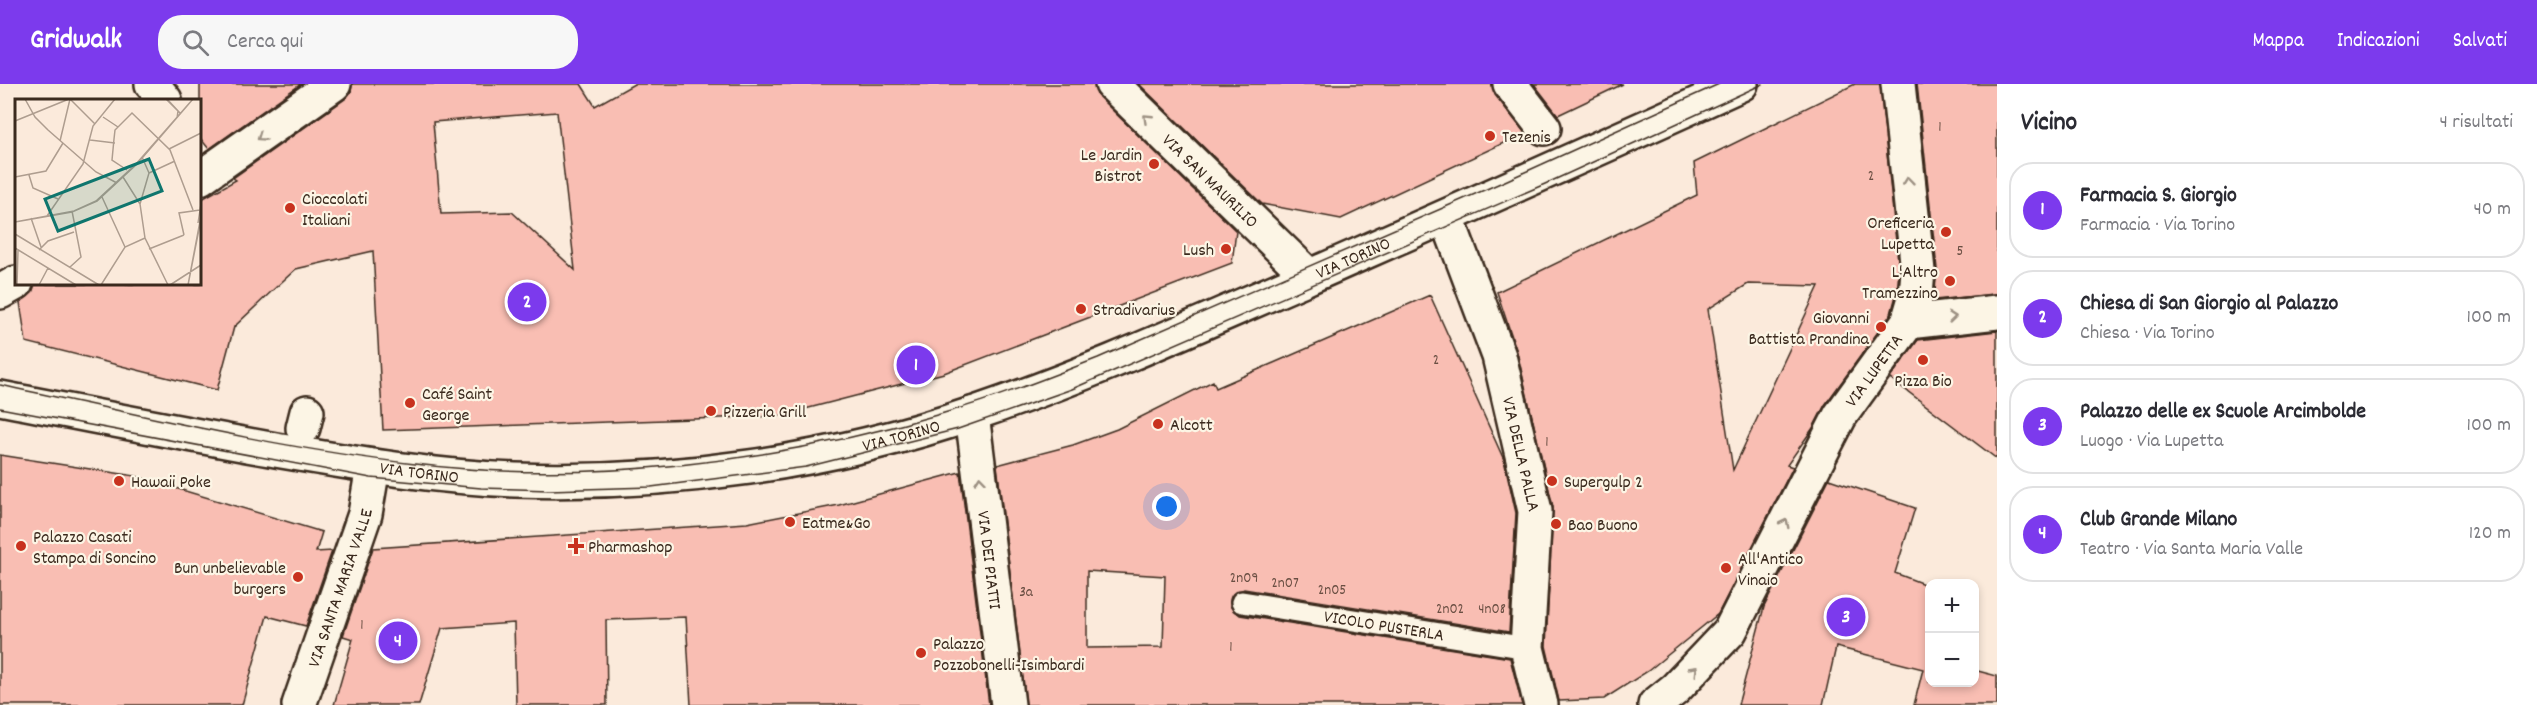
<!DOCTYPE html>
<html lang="it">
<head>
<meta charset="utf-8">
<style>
  :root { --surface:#fff; --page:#f7f7f7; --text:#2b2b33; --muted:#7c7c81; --line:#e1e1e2; --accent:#7c3aed }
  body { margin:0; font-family:Dekko,sans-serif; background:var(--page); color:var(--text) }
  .controls { position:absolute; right:18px; bottom:18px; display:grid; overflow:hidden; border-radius:12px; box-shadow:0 3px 9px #0003 }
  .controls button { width:54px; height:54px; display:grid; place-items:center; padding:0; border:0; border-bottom:2px solid var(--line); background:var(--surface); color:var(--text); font:30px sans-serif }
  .you { position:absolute; left:1167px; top:423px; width:21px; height:21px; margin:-15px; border:4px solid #fff; border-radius:50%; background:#1a73e8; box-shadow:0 0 0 9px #1a73e833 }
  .badge { display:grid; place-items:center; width:39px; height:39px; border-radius:50%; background:var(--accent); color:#fff; font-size:20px; font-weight:700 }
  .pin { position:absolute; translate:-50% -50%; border:3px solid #fff; box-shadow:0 2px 6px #0006 }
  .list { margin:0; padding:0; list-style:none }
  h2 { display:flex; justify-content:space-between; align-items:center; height:78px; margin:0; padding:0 24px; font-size:26px }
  h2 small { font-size:20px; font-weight:400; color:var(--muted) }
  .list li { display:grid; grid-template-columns:39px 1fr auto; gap:18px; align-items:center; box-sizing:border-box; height:96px; margin:0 12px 12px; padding:0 12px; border:2px solid var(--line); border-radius:24px }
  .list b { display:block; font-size:22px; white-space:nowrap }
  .list p { margin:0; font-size:20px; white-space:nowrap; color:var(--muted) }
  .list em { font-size:20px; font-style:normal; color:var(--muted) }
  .icon { flex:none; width:33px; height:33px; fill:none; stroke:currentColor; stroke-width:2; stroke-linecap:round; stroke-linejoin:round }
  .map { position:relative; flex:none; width:1997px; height:621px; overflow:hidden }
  header { display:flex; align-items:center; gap:36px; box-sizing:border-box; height:84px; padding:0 30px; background:var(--accent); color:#fff }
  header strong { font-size:28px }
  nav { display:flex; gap:33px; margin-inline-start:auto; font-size:21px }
  .search { width:420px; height:54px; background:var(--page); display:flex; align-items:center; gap:15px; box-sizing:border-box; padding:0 21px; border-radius:24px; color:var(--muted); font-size:22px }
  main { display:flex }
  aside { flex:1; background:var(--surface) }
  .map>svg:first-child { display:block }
</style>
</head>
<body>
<header>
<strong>Gridwalk</strong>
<div class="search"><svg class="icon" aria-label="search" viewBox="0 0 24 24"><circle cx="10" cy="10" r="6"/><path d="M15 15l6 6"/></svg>Cerca qui</div>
<nav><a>Mappa</a><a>Indicazioni</a><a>Salvati</a></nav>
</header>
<main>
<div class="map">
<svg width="1997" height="621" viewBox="0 0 1997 621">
  <rect width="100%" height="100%" fill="#fbeadb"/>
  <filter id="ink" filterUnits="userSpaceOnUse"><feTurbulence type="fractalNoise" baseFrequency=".0167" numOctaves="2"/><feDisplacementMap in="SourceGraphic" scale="12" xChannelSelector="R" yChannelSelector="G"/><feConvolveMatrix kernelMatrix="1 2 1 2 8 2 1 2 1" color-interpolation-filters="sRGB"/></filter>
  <g filter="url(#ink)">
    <path fill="#f9beb3" stroke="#3b2a1e" stroke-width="1.5" fill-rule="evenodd" d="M200 0H301L209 65 200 54Z
      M352 0H581L595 22 634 0H1094L1099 13 1236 147 1232 179 944 289 778 332 383 346 373 167 296 185 273 206 234 243 217 306 26 258 20 218 32 209 35 200H200V116L236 96 233 94 345 15 351 8ZM557 28 575 186 512 128 441 130 433 38Z
      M1139 0H1492L1495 11 1525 49 1341 135 1262 120Z
      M1534 0H1623L1558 31Z
      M1855 0H1880L1899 187 1897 208 1891 230 1825 321 1813 344 1787 381 1793 383 1718 530 1648 587 1604 615 1559 617 1546 562 1553 423 1517 268 1497 208 1697 111 1694 79ZM1748 200 1819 202 1733 386 1708 225Z
      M1917 0H1997V210L1934 216 1937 185Z
      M1430 211 1504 376 1516 429 1509 548 1244 505 1233 510 1230 522 1240 531 1510 574 1522 621H1026L997 381 1073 361 1117 345 1213 297 1216 304ZM1087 487 1165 492 1163 563 1087 564Z
      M1997 247V375L1890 294 1918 256Z
      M0 371 135 392 322 448 316 468 332 467 306 542 267 532 242 621H0Z
      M960 388 989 621H691L686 533 606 536 607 621H516L514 539 442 544 419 621H334L353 555 343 552 373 464 747 439 839 421Z
      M1829 395 1915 424 1895 489 1929 502V598H1974V586L1997 592V621H1914L1923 585 1836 563 1823 621H1738L1764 523Z"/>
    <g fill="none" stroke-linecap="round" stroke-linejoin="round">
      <g stroke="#3b2a1e" stroke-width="26">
        <g id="lane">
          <path id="s1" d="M1242 518 1527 564"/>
        </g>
      </g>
      <g stroke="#3b2a1e" stroke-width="38">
        <g id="street">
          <path d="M152 0 165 16"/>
          <path id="s2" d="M1112 0 1309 192"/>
          <path d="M1510 0 1544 44"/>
          <path d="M200 94 334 0"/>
          <path id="s3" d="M1447 134 1499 272 1535 427 1527 564 1541 621"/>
          <path d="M0 208 16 199"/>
          <path d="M1908 238 1997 228"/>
          <path id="s4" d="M0 314C90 331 180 349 270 365 352 379 432 393 515 396 670 401 829 379 975 329 1088 291 1197 241 1306 194 1451 130 1597 66 1741 0"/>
          <path id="s5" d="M972 330 1008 621"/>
          <path d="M303 344 307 328"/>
          <path id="s6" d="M299 621 365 430 373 383"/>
          <path id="s7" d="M1655 621 1675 605 1730 547 1840 332 1908 238 1916 211 1918 187 1898 0"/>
        </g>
      </g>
      <use href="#lane" stroke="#fcf5e5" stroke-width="21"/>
      <use href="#street" stroke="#fcf5e5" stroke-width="33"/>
      <path stroke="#3b2a1e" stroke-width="1.5" d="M0 301C137 330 275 364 415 380 587 401 778 378 944 329 996 314 1047 294 1098 274L1505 97 1719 0
        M0 324 371 394 481 404 549 406 651 403 806 383 958 345 1072 305 1545 100 1763 0"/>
    </g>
    <defs><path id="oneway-chevron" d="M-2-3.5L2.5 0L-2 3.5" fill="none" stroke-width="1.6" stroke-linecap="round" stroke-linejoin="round" transform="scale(1.5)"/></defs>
    <g stroke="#9c9082">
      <use href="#oneway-chevron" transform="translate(1147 34) rotate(-136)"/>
      <use href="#oneway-chevron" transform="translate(261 53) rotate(145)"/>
      <use href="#oneway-chevron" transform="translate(1908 97) rotate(-96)"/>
      <use href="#oneway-chevron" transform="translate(1952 233) rotate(-6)"/>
      <use href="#oneway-chevron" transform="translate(980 396) rotate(-96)"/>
      <use href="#oneway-chevron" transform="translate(1785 439) rotate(-63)"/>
      <use href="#oneway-chevron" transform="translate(1694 586) rotate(-46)"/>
    </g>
  </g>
  <g fill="#c8321e" stroke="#fcf5e5" stroke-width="2">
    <circle cx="1490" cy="52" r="6"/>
    <circle cx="1154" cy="80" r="6"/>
    <circle cx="290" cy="124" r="6"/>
    <circle cx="1946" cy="148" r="6"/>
    <circle cx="1226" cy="165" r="6"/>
    <circle cx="1950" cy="197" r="6"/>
    <circle cx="1081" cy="225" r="6"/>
    <circle cx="1881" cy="243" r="6"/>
    <circle cx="1923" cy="276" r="6"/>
    <circle cx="410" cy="319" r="6"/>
    <circle cx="711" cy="327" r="6"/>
    <circle cx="1158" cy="340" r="6"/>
    <circle cx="119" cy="397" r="6"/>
    <circle cx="1552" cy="397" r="6"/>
    <circle cx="790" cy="438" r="6"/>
    <circle cx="1556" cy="440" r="6"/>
    <circle cx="21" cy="462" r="6"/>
    <path d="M573 453h6v6h6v6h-6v6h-6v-6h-6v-6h6z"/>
    <circle cx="1726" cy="484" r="6"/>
    <circle cx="298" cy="493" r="6"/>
    <circle cx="921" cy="569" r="6"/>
  </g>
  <g text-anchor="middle" stroke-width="4.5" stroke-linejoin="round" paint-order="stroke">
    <g font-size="15" fill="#6a4f43">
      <text x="1940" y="47">1</text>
      <text x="1871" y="96">2</text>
      <text x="1960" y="171">5</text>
      <text x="1436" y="280">2</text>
      <text x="1547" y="362">1</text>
      <text x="1244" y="498">2n09</text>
      <text x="1285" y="503">2n07</text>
      <text x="1332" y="510">2n05</text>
      <text x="1026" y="512">3a</text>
      <text x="1450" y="529">2n02</text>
      <text x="1492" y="529">4n08</text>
      <text x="362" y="545">1</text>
      <text x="1231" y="567">1</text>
    </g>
    <g font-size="18" fill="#3b2a1e" stroke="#fcf5e5" text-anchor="start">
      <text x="1502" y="58">Tezenis</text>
      <text x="1142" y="76" text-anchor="end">Le Jardin<tspan x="1142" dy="21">Bistrot</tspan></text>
      <text x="302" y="120">Cioccolati<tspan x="302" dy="21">Italiani</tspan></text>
      <text x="1934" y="144" text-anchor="end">Oreficeria<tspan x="1934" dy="21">Lupetta</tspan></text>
      <text x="1214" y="171" text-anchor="end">Lush</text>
      <text x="1938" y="193" text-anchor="end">L'Altro<tspan x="1938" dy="21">Tramezzino</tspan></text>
      <text x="1093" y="231">Stradivarius</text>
      <text x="1869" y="239" text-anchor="end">Giovanni<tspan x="1869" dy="21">Battista Prandina</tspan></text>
      <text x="1923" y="302" text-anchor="middle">Pizza Bio</text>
      <text x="422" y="315">Café Saint<tspan x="422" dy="21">George</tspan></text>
      <text x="723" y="333">Pizzeria Grill</text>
      <text x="1170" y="346">Alcott</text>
      <text x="131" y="403">Hawaii Poke</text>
      <text x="1564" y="403">Supergulp 2</text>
      <text x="802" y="444">Eatme&amp;Go</text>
      <text x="1568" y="446">Bao Buono</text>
      <text x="33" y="458">Palazzo Casati<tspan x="33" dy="21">Stampa di Soncino</tspan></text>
      <text x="588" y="468">Pharmashop</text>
      <text x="1738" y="480">All'Antico<tspan x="1738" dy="21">Vinaio</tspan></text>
      <text x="286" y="489" text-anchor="end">Bun unbelievable<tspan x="286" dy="21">burgers</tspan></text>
      <text x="933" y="565">Palazzo<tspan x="933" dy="21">Pozzobonelli-Isimbardi</tspan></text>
    </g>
    <g font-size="18" fill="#3b2a1e" stroke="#fcf5e5">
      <text dy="6" stroke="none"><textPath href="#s2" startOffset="138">VIA SAN MAURILIO</textPath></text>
      <text dy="6" stroke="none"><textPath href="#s4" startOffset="1398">VIA TORINO</textPath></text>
      <text dy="6" stroke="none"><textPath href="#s7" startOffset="404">VIA LUPETTA</textPath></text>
      <text dy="6" stroke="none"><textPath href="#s4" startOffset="912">VIA TORINO</textPath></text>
      <text dy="6" stroke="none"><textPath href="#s3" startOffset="248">VIA DELLA PALLA</textPath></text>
      <text dy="6" stroke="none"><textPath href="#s4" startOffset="426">VIA TORINO</textPath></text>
      <text dy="6" stroke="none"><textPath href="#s5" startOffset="147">VIA DEI PIATTI</textPath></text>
      <text dy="6" stroke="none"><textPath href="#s6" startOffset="124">VIA SANTA MARIA VALLE</textPath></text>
      <text dy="6" stroke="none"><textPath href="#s1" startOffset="144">VICOLO PUSTERLA</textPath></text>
    </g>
  </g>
  <g transform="translate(15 15)">
    <rect width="186" height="186" fill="#fbeadb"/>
    <path fill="none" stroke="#ae9d8f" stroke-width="1.5" d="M10 0 20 18 33 31 81 73 102 84M55 0 80 25M151 0 163 12 162 19M152 0 165 14M88 18 103 28M0 22 54 0M75 41 100 44M45 42 55 0M154 50 186 34M112 71 97 61 99 40 100 31 117 14 155 51 178 111M134 74 160 62M14 76 18 89 43 100M0 78 31 72 48 44M108 78 125 105 130 139 153 186M87 98 110 148M125 105 134 74 127 58M32 117 68 65 78 27 100 0M16 119 26 148M0 123 59 112 81 102 121 65 178 0M0 123 57 113 82 102 122 65 178 0M183 124 186 105M0 135 84 186M169 136 164 114 185 111M0 149 61 186M134 150 169 136M24 151 33 142 59 133M55 168 66 158 57 112M2 186 3 151M24 186 33 169M86 186 110 148 130 139M155 186 186 166M173 186 186 120M173 186 186 117"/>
    <path fill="#0f766e" fill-opacity="0.15" stroke="#0f766e" stroke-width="3" d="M134 60 147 92 43 132 30 100Z"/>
    <rect width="186" height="186" fill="none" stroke="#3b2a1e" stroke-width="3"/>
  </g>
</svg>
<div class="controls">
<button>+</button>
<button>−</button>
</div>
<div class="you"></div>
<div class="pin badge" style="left:916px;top:281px">1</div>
<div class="pin badge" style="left:527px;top:218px">2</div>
<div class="pin badge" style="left:1846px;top:533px">3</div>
<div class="pin badge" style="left:398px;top:557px">4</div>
</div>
<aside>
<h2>Vicino<small>4 risultati</small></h2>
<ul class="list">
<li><span class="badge">1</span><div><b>Farmacia S. Giorgio</b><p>Farmacia · Via Torino</p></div><em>40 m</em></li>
<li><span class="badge">2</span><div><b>Chiesa di San Giorgio al Palazzo</b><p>Chiesa · Via Torino</p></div><em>100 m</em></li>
<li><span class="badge">3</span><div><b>Palazzo delle ex Scuole Arcimbolde</b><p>Luogo · Via Lupetta</p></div><em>100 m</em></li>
<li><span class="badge">4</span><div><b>Club Grande Milano</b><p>Teatro · Via Santa Maria Valle</p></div><em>120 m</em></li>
</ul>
</aside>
</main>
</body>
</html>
